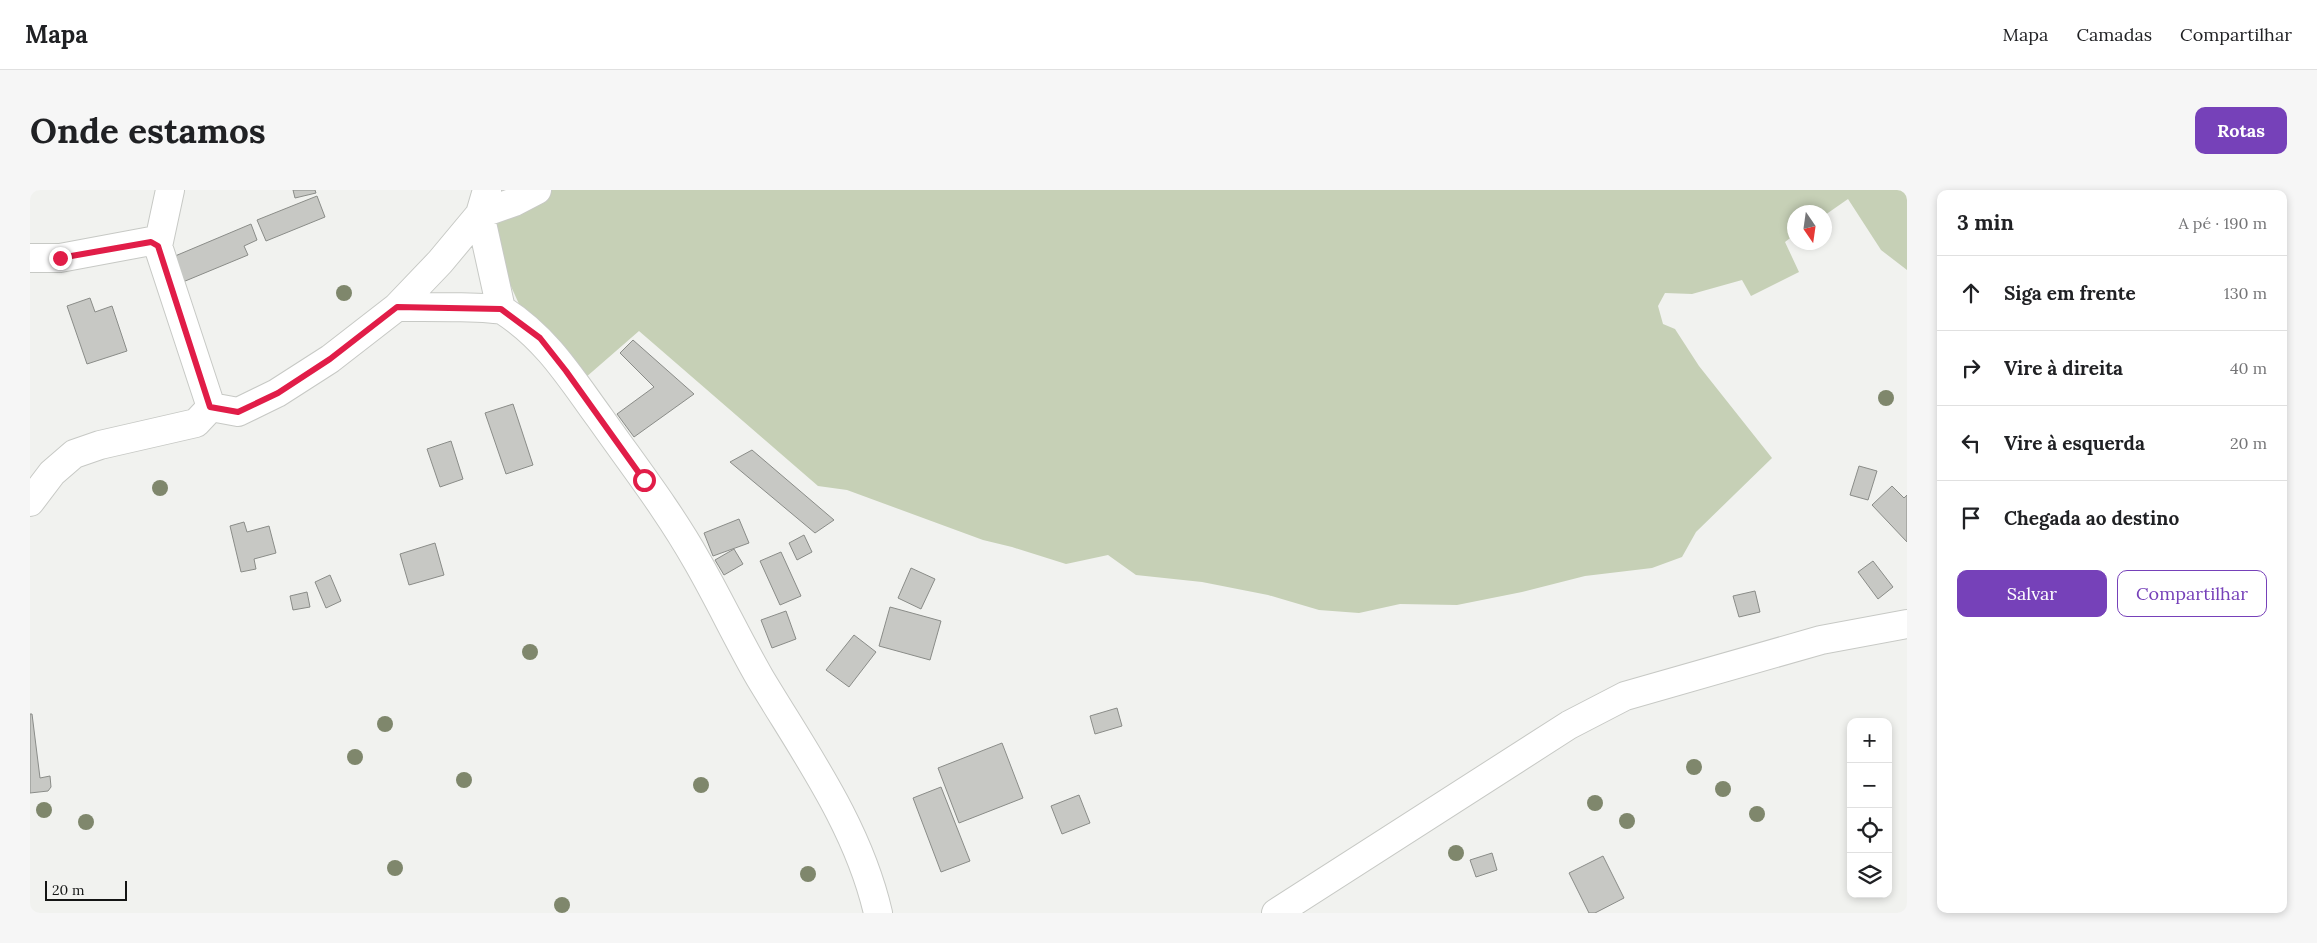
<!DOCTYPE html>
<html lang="pt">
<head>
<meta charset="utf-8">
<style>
  :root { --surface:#fff; --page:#f6f6f6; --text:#202124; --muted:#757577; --line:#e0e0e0; --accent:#7641b9 }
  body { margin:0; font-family:Lora,serif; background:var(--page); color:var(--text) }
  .controls { position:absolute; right:15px; bottom:15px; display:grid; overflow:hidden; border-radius:10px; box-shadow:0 2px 8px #0003 }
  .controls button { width:45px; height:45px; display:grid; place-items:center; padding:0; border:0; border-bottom:1px solid var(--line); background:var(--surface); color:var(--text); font:25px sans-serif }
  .compass { position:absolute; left:1757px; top:15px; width:45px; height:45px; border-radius:50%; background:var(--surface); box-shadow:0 2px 8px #0003; rotate:167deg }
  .scale { position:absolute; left:15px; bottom:12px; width:82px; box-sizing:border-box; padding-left:5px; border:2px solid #141514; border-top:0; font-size:14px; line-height:18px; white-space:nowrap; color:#141514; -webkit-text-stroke:4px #f1f2ef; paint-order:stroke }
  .stop { position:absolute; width:15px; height:15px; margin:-11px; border:4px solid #e11d48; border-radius:50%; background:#fff }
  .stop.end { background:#e11d48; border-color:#fff; box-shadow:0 1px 5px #0008 }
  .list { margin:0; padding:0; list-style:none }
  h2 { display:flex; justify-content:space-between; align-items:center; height:65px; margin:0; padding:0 20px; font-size:21px }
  h2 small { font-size:16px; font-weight:400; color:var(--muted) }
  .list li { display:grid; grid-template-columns:32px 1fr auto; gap:15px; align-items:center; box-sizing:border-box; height:75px; padding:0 20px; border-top:1px solid var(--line) }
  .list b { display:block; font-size:19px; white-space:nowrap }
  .list em { font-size:16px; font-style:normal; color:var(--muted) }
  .actions { display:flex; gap:10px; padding:15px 20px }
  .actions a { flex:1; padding:11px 0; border:1px solid var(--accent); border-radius:10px; text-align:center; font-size:18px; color:var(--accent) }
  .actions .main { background:var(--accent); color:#fff }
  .icon { flex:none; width:28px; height:28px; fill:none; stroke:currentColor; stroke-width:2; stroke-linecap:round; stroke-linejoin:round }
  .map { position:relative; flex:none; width:1877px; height:723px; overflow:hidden; border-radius:10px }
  header { display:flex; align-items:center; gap:30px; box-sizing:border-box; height:70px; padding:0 25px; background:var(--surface); border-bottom:1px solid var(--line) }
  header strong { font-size:24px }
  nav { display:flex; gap:28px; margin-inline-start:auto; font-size:18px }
  .intro { display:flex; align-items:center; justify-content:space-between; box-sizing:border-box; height:120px; padding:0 30px }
  h1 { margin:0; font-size:35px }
  .button { padding:12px 22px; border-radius:10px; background:var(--accent); color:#fff; font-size:18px; font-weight:700 }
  main { display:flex; gap:30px; padding:0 30px }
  aside { flex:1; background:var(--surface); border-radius:10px; box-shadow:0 2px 8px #0003 }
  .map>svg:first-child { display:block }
</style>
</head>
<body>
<header>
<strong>Mapa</strong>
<nav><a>Mapa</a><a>Camadas</a><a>Compartilhar</a></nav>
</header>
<div class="intro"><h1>Onde estamos</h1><a class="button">Rotas</a></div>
<main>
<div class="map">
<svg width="1877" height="723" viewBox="0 0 1877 723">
  <rect width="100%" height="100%" fill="#f1f2ef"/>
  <path fill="#c6d0b6" d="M494 0H1877V80L1851 60 1818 9 1795 25 1794 22H1764V45L1755 52 1769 82 1721 106 1712 90 1662 104 1635 103 1628 116 1633 134 1645 139 1669 176 1742 268 1666 342 1652 367 1622 378 1555 386 1492 402 1427 415 1370 414 1329 423 1289 420 1238 405 1172 392 1106 385 1078 365 1036 374 982 357 953 350 817 300 788 296 609 141 555 188 494 125 460 50 465 18Z"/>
  <path fill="#c7c8c4" stroke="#8a8c88" d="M263 0H285L286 3 265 8Z
    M287 6 295 27 236 51 227 30Z
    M221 34 227 50 214 56 218 65 148 94 138 69Z
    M60 108 65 122 82 116 97 161 57 174 37 116Z
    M603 150 664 204 604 247 587 224 624 197 590 163Z
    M483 214 503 275 476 284 455 223Z
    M421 251 433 289 410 297 397 259Z
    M722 260 804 330 785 343 700 272Z
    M1829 276 1847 281 1838 310 1820 305Z
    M1862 296 1874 308 1877 305V352L1842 315Z
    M709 329 719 353 683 366 674 343Z
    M214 332 217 342 239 336 246 363 224 369 226 379 211 382 200 336Z
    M774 345 782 362 767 370 759 353Z
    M405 353 414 385 379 395 370 364Z
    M704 359 713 374 694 385 685 370Z
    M751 362 771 406 750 415 730 371Z
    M1843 371 1863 397 1848 409 1828 382Z
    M881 378 905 389 891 419 868 408Z
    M300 385 311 411 296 418 285 392Z
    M1725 401 1730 422 1709 427 1703 406Z
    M277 402 280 417 263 420 260 406Z
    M860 417 911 431 900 470 849 456Z
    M756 421 766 449 742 458 731 430Z
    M824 445 846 462 819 497 796 480Z
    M1087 518 1092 536 1065 544 1060 526Z
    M0 524H2L10 588 20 586 21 597 18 601 0 603Z
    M972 553 993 608 929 633 908 578Z
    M911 597 940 671 911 682 883 608Z
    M1049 605 1060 633 1032 644 1021 616Z
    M1462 663 1467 680 1446 687 1440 670Z
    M1573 666 1594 708 1565 723H1559L1539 683Z"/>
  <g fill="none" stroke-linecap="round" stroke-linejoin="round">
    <g stroke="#c7c9c5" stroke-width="30">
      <path id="minor" d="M128 56 140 0
        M0 68H30L121 51 128 56 181 217
        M367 117C382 117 467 116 474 121 517 149 540 187 570 228 603 275 639 321 667 371 689 409 708 450 730 488 775 563 828 636 848 723
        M471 119 450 24 484 12 507 0
        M181 217 208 222 247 203 300 169 367 117 410 72 450 24 457 0
        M0 312 22 283 44 264 70 255 166 233 181 217
        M1246 723 1539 535 1595 506 1791 450 1877 434"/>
    </g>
    <use href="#minor" stroke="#fff" stroke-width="28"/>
  </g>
  <g fill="#7f876c">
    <circle cx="314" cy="103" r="8"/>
    <circle cx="1856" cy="208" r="8"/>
    <circle cx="130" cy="298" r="8"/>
    <circle cx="500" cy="462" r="8"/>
    <circle cx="355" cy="534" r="8"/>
    <circle cx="325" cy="567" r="8"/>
    <circle cx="1664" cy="577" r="8"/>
    <circle cx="434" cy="590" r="8"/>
    <circle cx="671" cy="595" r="8"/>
    <circle cx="1693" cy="599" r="8"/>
    <circle cx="1565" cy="613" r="8"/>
    <circle cx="14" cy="620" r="8"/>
    <circle cx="1727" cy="624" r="8"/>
    <circle cx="1597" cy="631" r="8"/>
    <circle cx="56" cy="632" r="8"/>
    <circle cx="1426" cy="663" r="8"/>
    <circle cx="365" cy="678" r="8"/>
    <circle cx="778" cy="684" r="8"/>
    <circle cx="532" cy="715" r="8"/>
  </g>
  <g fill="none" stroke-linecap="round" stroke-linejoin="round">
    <path stroke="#e11d48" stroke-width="6" d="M30 68 121 52 128 56 180 217 208 222 248 203 300 169 367 117 471 119 510 148 536 181 614 290"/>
  </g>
</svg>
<div class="controls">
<button>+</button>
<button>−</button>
<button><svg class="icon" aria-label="locate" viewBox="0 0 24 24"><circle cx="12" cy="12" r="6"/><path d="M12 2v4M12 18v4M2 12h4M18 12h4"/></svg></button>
<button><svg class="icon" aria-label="layers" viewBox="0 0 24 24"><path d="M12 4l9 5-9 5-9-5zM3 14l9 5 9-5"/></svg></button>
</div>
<svg class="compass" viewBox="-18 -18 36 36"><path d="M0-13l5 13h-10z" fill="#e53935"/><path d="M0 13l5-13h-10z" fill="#757577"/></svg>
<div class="scale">20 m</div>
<div class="stop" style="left:614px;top:290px"></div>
<div class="stop end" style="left:30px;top:68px"></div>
</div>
<aside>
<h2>3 min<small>A pé · 190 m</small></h2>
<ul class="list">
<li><svg class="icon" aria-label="ahead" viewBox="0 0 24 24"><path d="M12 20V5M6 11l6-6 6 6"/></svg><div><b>Siga em frente</b></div><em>130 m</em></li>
<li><svg class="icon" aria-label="right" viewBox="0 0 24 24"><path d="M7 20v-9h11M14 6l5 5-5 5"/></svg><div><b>Vire à direita</b></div><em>40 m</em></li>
<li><svg class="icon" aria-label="left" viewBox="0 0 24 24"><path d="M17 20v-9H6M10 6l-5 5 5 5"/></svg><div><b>Vire à esquerda</b></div><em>20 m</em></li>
<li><svg class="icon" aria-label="arrive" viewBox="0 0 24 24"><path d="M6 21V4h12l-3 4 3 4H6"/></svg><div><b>Chegada ao destino</b></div></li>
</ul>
<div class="actions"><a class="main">Salvar</a><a>Compartilhar</a></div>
</aside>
</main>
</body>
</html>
